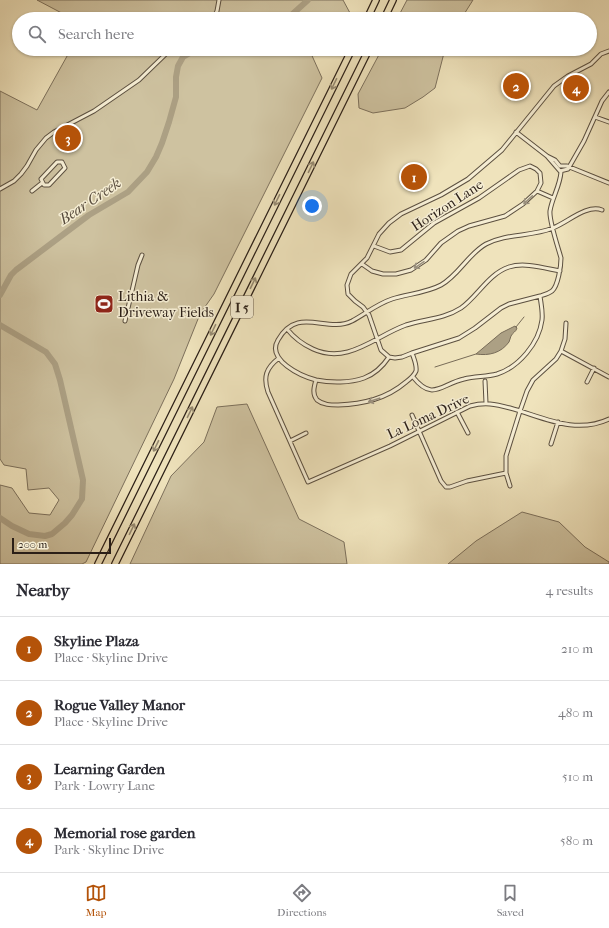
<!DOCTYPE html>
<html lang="en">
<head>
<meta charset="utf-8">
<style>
  :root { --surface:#fff; --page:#f2f2f3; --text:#2b2b33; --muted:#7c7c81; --line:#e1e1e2; --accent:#b45309 }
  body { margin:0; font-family:"IM FELL French Canon",serif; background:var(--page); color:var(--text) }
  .scale { position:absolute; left:12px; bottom:10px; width:99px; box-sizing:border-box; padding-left:4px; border:2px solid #2b1f17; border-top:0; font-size:11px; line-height:14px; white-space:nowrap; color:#2b1f17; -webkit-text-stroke:3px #f5edd3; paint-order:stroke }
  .you { position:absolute; left:312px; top:206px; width:14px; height:14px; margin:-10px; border:3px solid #fff; border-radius:50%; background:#1a73e8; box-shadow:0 0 0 6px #1a73e833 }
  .badge { display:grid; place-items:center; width:26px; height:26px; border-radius:50%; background:var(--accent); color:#fff; font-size:13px; font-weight:700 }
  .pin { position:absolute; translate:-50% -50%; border:2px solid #fff; box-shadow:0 1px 4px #0006 }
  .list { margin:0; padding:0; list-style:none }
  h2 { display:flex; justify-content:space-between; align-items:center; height:52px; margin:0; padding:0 16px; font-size:17px }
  h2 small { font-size:13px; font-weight:400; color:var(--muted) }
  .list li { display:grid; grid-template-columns:26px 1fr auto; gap:12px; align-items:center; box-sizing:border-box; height:64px; padding:0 16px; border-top:1px solid var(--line) }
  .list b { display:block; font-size:15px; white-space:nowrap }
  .list p { margin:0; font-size:13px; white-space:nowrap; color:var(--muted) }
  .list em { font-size:13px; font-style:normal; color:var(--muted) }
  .icon { flex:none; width:22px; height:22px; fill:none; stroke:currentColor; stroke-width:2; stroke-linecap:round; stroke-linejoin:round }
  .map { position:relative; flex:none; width:609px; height:564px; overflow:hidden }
  .search { position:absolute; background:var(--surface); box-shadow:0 1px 3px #0004; left:12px; right:12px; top:12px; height:44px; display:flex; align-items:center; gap:10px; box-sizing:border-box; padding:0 14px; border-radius:22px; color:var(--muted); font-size:15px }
  .sheet { height:308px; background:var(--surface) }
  nav { display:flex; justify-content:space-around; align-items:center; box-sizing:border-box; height:56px; border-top:1px solid var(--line); background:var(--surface); font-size:11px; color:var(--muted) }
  nav a { display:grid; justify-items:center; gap:2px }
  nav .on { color:var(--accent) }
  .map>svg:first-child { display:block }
</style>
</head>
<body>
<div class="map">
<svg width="609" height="564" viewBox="0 0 609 564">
  <rect width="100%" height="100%" fill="#efe3bc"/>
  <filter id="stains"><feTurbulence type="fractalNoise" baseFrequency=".005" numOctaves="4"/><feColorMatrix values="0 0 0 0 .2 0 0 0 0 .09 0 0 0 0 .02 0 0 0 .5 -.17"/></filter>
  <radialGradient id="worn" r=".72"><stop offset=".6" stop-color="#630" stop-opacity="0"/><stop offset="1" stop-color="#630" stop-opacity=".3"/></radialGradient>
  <path fill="#cec2a0" stroke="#7c705c" d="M37 0H343L350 13 343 19H73Z
    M407 0H473L461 19H397Z
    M71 49H309L322 78 214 294 200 314 174 379 86 562 82 564H0V485L12 488 29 513 50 515 59 500 49 488 28 490 26 469 4 465 0 459V91L37 110Z
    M382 49H445L435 88 423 97 405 108 373 113 359 108 358 94Z
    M247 404 299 519 344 542 347 564H130L171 476 204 442 217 407Z
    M522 512 559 522 585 547 609 562V564H448L476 541Z"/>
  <path fill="#aca084" stroke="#786c58" d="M515 326 517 328C516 332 513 332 511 336 510 338 510 340 509 342 501 353 489 356 476 354L501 333Z"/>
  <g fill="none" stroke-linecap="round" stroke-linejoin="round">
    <path stroke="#786c58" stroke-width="1" d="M516 327 524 317
      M435 367 476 354"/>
    <path stroke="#aca084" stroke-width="6" d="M287 19 308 0
      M0 295 11 275 16 270 89 215 128 192 147 172 156 157 162 143 169 122 176 97V77L178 66 183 57 197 49
      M0 325 46 352 55 364 60 380 83 480 82 499 72 515 65 523 52 534 45 536 29 534 12 526 0 518"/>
    <g stroke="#5c5040" stroke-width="5">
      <path id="street" d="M213 19 217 11 219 0
        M595 117 609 122
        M516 132 547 156 560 171 568 169 584 141 602 101 609 92
        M547 156 555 160 560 166H567L609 183
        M57 162H62L65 168 49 185H44L41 179Z
        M0 189 14 181 21 174 27 166 36 150 46 138 54 132 94 111 139 80 171 49
        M32 191 42 183
        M537 191 553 198
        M362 264 372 271 383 274H396L411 270 426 260 441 243 458 231 469 226 505 216 523 204 537 191 541 183 540 173 536 169 530 166 519 170 479 198 434 223 401 250 390 252 374 246
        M540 296C543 295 548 294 552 291 558 286 561 266 561 258 558 247 549 221 550 211 552 198 560 186 561 172
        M125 321 138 265 142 255
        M287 329C295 339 302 344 313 349 348 365 375 336 406 325 425 319 444 319 461 308 478 296 488 274 509 267 524 262 544 268 560 271
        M561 351 609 377
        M412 353 459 338 475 328 501 308 509 304 540 296C541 304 543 312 542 320 539 343 519 367 497 374 486 377 475 376 464 379 441 384 433 402 413 377
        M389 357C383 366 375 374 364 378 350 383 331 383 316 380 301 376 266 360 278 340 298 305 326 334 352 321 365 314 377 304 392 299 407 294 426 293 441 285 459 275 468 254 486 244 507 233 531 237 553 228 568 222 587 204 602 210
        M279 358C266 368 263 377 268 392L308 482 390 446 470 406C485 402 495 404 510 408 543 417 575 435 609 419
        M316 380C314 387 312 394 317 400 323 405 331 405 338 405 363 404 386 399 406 382 410 379 414 376 416 371 417 365 414 359 412 353L402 357 395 358 389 357 381 350 369 315 363 307 355 301 348 294 347 285 351 274 367 258 379 234 389 223 401 214 441 195 468 179 502 150 554 86 568 76 591 64 601 54 609 51
        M485 381 486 403
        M587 382 594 368
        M457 412 468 433
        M412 415 441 481 446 487H450L467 481 506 473
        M290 441 306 433
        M551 444 558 422
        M510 486 506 473V456L520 411 527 391 533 380 556 359 561 351 565 339 566 323"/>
    </g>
    <g stroke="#2b1f17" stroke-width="8">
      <path id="highway" d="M367 19 376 0
        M384 19 393 0
        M98 564 352 49
        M115 564 369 49"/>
    </g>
    <use href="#street" stroke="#f5edd3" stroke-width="3"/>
    <use href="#highway" stroke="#efe3bc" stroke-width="5.5"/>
  </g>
  <defs><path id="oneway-shaft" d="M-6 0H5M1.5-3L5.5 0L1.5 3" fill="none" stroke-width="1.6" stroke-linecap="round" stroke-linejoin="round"/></defs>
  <g stroke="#978b72">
    <use href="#oneway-shaft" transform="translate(334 84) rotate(116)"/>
    <use href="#oneway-shaft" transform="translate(311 167) rotate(-64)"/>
    <use href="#oneway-shaft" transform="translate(277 200) rotate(116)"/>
    <use href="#oneway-shaft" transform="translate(253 283) rotate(-64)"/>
    <use href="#oneway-shaft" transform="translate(213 330) rotate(116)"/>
    <use href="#oneway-shaft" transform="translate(190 412) rotate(-64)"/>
    <use href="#oneway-shaft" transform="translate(156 446) rotate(116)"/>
    <use href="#oneway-shaft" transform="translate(132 529) rotate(-64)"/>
  </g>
  <g stroke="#9a907e">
    <use href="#oneway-shaft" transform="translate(528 200) rotate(137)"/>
    <use href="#oneway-shaft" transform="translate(419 265) rotate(146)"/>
    <use href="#oneway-shaft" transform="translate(374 400) rotate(162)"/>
  </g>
  <defs>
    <g id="stadium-square" transform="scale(1)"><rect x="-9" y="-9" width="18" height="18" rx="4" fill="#8f2418" stroke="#f5edd3"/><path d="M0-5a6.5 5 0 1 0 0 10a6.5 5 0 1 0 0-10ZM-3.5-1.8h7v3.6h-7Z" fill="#fff"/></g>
  </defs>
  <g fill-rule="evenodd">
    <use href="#stadium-square" x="104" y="304"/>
  </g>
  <g text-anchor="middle" stroke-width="3" stroke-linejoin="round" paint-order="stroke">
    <rect fill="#f5edd3" stroke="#685d4f" stroke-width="1" x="231" y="296" width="22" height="22" rx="3"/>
    <g font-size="13" font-weight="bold" fill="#2b1f17">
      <text x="242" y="312">I 5</text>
    </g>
    <g font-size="14" fill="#2b1f17" stroke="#f5edd3">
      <text transform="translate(447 205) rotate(-33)" y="5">Horizon Lane</text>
      <text transform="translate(428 416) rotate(-25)" y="5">La Loma Drive</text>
    </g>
    <g font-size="14" fill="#2b1f17" stroke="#f5edd3" text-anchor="start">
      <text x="118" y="301">Lithia &amp;<tspan x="118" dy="16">Driveway Fields</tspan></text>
    </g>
    <g font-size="15" font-style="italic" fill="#584c3d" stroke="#f5edd3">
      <text transform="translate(90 201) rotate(-34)" y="5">Bear Creek</text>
    </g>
  </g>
  <rect width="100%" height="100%" filter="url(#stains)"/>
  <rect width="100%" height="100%" fill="url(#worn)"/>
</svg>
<div class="scale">200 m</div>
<div class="you"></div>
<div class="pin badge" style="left:414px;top:177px">1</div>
<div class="pin badge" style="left:516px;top:86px">2</div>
<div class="pin badge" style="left:68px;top:138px">3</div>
<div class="pin badge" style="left:576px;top:88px">4</div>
<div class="search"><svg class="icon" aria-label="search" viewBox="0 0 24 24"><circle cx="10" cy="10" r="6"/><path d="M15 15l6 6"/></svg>Search here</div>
</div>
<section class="sheet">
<h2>Nearby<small>4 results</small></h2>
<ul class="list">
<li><span class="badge">1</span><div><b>Skyline Plaza</b><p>Place · Skyline Drive</p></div><em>210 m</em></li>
<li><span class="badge">2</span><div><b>Rogue Valley Manor</b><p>Place · Skyline Drive</p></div><em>480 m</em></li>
<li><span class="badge">3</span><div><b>Learning Garden</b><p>Park · Lowry Lane</p></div><em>510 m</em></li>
<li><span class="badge">4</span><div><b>Memorial rose garden</b><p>Park · Skyline Drive</p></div><em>580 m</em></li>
</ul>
</section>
<nav>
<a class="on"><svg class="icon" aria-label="map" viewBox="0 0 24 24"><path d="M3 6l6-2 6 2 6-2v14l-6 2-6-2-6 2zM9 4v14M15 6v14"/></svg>Map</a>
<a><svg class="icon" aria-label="directions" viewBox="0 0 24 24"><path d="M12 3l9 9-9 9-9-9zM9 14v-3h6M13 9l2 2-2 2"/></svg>Directions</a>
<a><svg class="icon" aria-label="saved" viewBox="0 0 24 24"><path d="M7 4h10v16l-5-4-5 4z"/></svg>Saved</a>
</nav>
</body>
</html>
